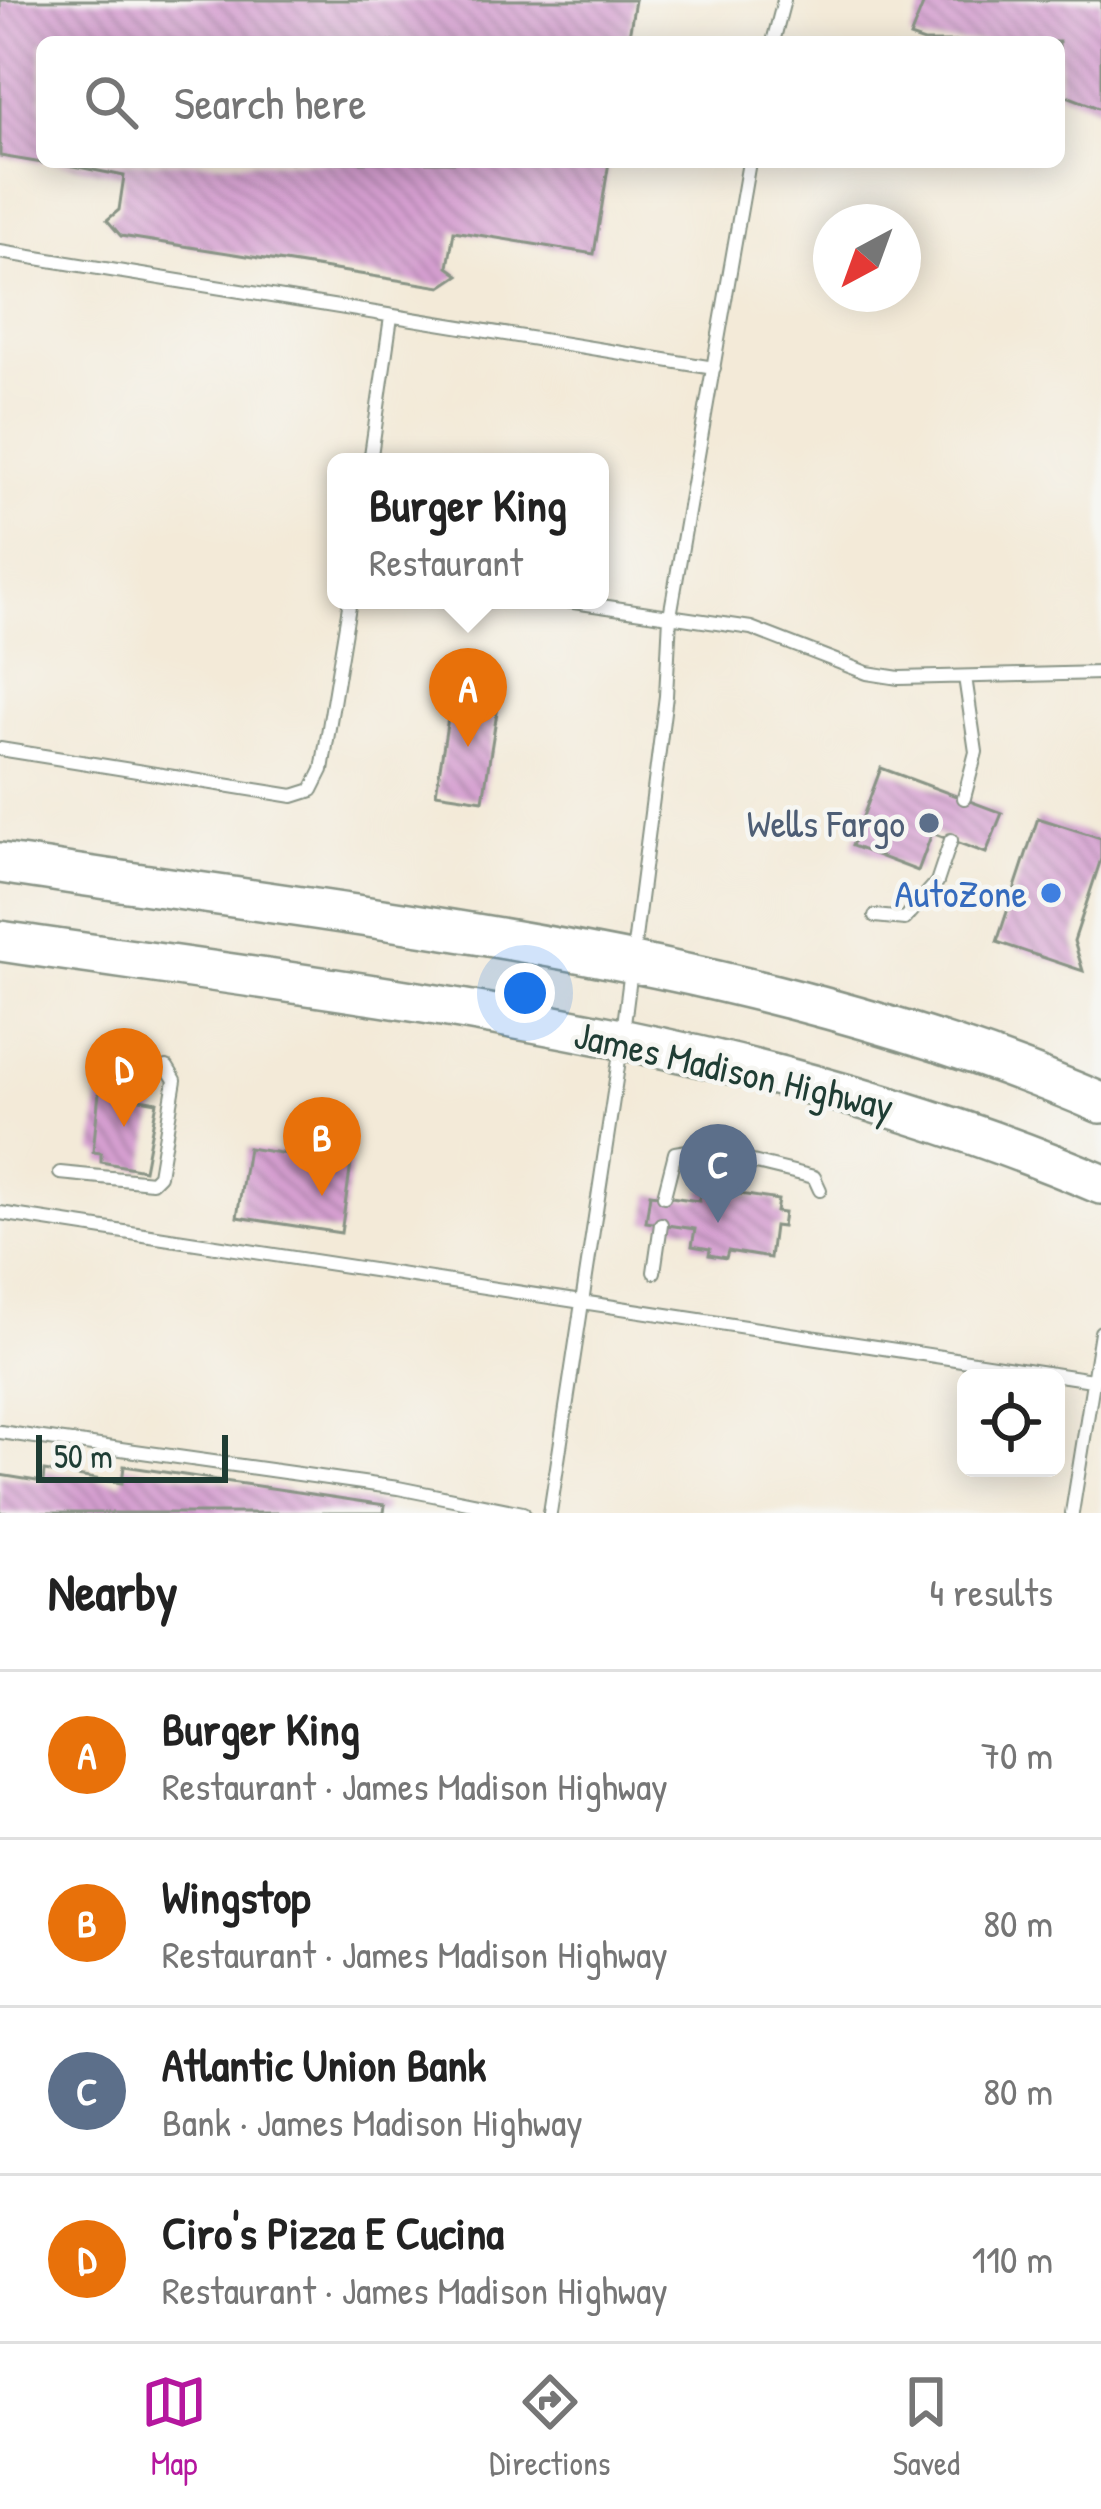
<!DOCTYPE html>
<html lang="en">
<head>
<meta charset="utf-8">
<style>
  :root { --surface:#fff; --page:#f6f6f6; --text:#222; --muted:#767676; --line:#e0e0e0; --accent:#b5179e }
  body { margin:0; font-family:"Patrick Hand",sans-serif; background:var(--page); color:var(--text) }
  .controls { position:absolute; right:36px; bottom:36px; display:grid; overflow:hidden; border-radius:18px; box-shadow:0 6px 30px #0003 }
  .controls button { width:108px; height:108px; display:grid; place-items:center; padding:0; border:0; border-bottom:3px solid var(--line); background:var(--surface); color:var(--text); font:60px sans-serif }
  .compass { position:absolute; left:813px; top:204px; width:108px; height:108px; border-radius:50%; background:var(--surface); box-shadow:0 6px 30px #0003; rotate:221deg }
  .scale { position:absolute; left:36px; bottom:30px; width:192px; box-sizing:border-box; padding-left:12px; border:6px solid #1f3d34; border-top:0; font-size:33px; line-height:42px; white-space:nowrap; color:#1f3d34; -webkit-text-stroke:9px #f6f6f2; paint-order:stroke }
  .you { position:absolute; left:525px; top:993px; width:42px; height:42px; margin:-30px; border:9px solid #fff; border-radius:50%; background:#1a73e8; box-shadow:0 0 0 18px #1a73e833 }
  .badge { display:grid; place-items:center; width:78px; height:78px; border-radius:50%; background:var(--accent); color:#fff; font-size:39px; font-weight:700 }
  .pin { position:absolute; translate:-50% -99px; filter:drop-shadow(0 3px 6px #0008) }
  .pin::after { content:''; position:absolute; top:63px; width:42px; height:36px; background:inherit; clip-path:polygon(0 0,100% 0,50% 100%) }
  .popup { position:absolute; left:327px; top:453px; width:282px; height:156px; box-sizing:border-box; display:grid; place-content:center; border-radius:18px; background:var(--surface); filter:drop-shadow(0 3px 9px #0005); font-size:39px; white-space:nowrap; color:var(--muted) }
  .popup b { font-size:45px; color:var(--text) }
  .popup::after { content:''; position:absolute; left:50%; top:100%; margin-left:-24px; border:24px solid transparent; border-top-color:var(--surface) }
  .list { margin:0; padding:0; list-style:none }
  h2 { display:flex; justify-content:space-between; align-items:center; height:156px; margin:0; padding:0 48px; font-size:51px }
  h2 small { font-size:39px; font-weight:400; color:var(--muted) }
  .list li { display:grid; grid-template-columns:78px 1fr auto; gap:36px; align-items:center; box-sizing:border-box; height:168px; padding:0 48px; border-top:3px solid var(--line) }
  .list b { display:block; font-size:45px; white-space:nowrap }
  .list p { margin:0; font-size:39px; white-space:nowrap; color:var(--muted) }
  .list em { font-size:39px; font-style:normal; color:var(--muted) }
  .icon { flex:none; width:66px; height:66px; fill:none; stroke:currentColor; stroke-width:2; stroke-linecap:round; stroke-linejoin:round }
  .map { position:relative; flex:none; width:1101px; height:1513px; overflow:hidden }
  .search { position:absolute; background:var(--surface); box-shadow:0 6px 30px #0003; left:36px; right:36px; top:36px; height:132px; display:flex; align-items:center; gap:30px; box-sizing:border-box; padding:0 42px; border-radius:18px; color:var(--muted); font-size:45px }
  .sheet { height:828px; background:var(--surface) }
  nav { display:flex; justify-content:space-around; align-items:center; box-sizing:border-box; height:168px; border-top:3px solid var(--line); background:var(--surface); font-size:33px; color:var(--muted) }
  nav a { display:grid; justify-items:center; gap:6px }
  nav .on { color:var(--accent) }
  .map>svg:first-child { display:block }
</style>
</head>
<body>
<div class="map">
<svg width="1101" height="1513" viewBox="0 0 1101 1513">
  <defs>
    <pattern id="building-back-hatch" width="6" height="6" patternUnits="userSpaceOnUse" patternTransform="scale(3)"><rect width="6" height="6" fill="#d59fd0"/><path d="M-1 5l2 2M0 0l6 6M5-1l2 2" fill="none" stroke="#ac83aa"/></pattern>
  </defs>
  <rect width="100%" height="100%" fill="#f6f6f2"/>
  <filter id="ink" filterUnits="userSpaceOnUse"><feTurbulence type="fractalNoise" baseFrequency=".00833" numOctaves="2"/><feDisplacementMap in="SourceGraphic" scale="24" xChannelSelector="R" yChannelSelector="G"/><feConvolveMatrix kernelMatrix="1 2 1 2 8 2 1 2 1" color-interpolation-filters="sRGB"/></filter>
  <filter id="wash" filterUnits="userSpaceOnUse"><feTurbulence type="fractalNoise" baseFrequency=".004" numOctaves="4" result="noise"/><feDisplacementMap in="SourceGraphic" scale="48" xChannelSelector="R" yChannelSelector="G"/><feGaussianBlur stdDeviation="2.7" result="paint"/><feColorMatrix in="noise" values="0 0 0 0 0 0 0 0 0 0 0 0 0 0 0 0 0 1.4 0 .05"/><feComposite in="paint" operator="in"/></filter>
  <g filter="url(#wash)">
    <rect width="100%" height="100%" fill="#f3ead8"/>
    <g id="blocks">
      <path fill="url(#building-back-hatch)" d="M0 0H635L628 42H42V163L0 156Z
        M925 0H1101V109L1059 93V42H924L910 37Z
        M53 162H609L594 254 454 231 448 267 459 275 441 287 121 236 107 220 119 210 124 176Z
        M452 693 499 700 483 800 436 793Z
        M881 768 1002 813 986 853 932 833 918 871 852 846Z
        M1038 818 1101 838V859L1074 941 1083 971 997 942Z
        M99 1092 157 1102 144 1170 101 1162V1153L93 1152Z
        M248 1148 351 1164 341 1233 237 1217Z
        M701 1188 778 1200 776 1212 784 1213 782 1227 774 1226 770 1258 728 1251 726 1258 709 1255 710 1249 692 1246 695 1229 646 1222 650 1194 699 1201Z
        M124 1466 385 1505 384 1513H0V1475L43 1482 44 1471 122 1483Z"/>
    </g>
  </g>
  <g filter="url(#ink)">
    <use href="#blocks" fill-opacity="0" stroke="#899486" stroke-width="3"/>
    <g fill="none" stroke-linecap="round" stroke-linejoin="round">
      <g stroke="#899486" stroke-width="16">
        <path id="lane" d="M773 42 784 0
          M0 252 714 368
          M370 462 391 317
          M560 600 751 628 867 673 899 678 1101 673
          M0 749 293 796 312 790 322 770 350 600
          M964 798 976 752 965 677
          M875 916 905 919 937 882 951 840
          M60 1173 152 1182 159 1175 175 1080 167 1067
          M664 1196 675 1153 699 1149 814 1177 820 1190
          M0 1213 1092 1380
          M654 1272 661 1224
          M0 1432 398 1488 523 1513
          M550 1513 622 1040 666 696 670 616 749 162
          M1072 1513 1101 1332"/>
      </g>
      <g stroke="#899486" stroke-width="44">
        <path id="primary" d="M0 863C368 920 756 954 1101 1103
          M0 941C371 995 753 1035 1101 1184"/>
      </g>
      <use href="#lane" stroke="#fff" stroke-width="12"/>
      <use href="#primary" stroke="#fff" stroke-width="39"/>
    </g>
  </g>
  <circle fill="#5c6f8a" stroke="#f6f6f2" stroke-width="4.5" cx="929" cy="823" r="12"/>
  <circle fill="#3f7fe0" stroke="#f6f6f2" stroke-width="4.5" cx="1051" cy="893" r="12"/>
  <g text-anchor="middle" stroke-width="9" stroke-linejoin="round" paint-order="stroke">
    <g font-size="39" fill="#4e5e75" stroke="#f6f6f2" text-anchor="end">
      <text x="905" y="837">Wells Fargo</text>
    </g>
    <g font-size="39" fill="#366cbe" stroke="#f6f6f2" text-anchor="end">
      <text x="1027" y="907">AutoZone</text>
    </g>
    <g font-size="39" fill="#1f3d34" stroke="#f6f6f2">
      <text transform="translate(734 1070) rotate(13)" y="14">James Madison Highway</text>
    </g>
  </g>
</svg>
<div class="controls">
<button><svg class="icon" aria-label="locate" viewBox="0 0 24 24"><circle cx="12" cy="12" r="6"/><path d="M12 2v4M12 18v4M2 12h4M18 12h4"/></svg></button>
</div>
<svg class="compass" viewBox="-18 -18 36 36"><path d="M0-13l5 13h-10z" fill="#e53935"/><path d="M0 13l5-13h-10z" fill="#767676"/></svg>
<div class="scale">50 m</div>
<div class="you"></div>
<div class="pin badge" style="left:468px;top:747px;background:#e8710a">A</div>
<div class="popup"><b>Burger King</b>Restaurant</div>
<div class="pin badge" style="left:322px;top:1196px;background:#e8710a">B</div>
<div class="pin badge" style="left:718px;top:1223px;background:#5c6f8a">C</div>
<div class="pin badge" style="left:124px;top:1127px;background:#e8710a">D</div>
<div class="search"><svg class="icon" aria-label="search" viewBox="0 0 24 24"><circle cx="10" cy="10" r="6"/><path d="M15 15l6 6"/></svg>Search here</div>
</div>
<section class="sheet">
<h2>Nearby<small>4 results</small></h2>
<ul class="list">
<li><span class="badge" style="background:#e8710a">A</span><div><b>Burger King</b><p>Restaurant · James Madison Highway</p></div><em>70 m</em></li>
<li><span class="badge" style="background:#e8710a">B</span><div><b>Wingstop</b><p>Restaurant · James Madison Highway</p></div><em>80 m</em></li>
<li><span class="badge" style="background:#5c6f8a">C</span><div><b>Atlantic Union Bank</b><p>Bank · James Madison Highway</p></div><em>80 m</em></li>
<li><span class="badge" style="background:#e8710a">D</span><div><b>Ciro's Pizza E Cucina</b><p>Restaurant · James Madison Highway</p></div><em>110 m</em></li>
</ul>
</section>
<nav>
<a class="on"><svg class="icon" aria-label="map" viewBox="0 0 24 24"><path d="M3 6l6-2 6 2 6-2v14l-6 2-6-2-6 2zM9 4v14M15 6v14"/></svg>Map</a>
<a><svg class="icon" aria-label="directions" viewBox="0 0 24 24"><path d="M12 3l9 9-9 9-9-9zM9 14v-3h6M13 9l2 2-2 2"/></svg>Directions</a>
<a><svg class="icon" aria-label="saved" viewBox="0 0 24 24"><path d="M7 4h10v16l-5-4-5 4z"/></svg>Saved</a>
</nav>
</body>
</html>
